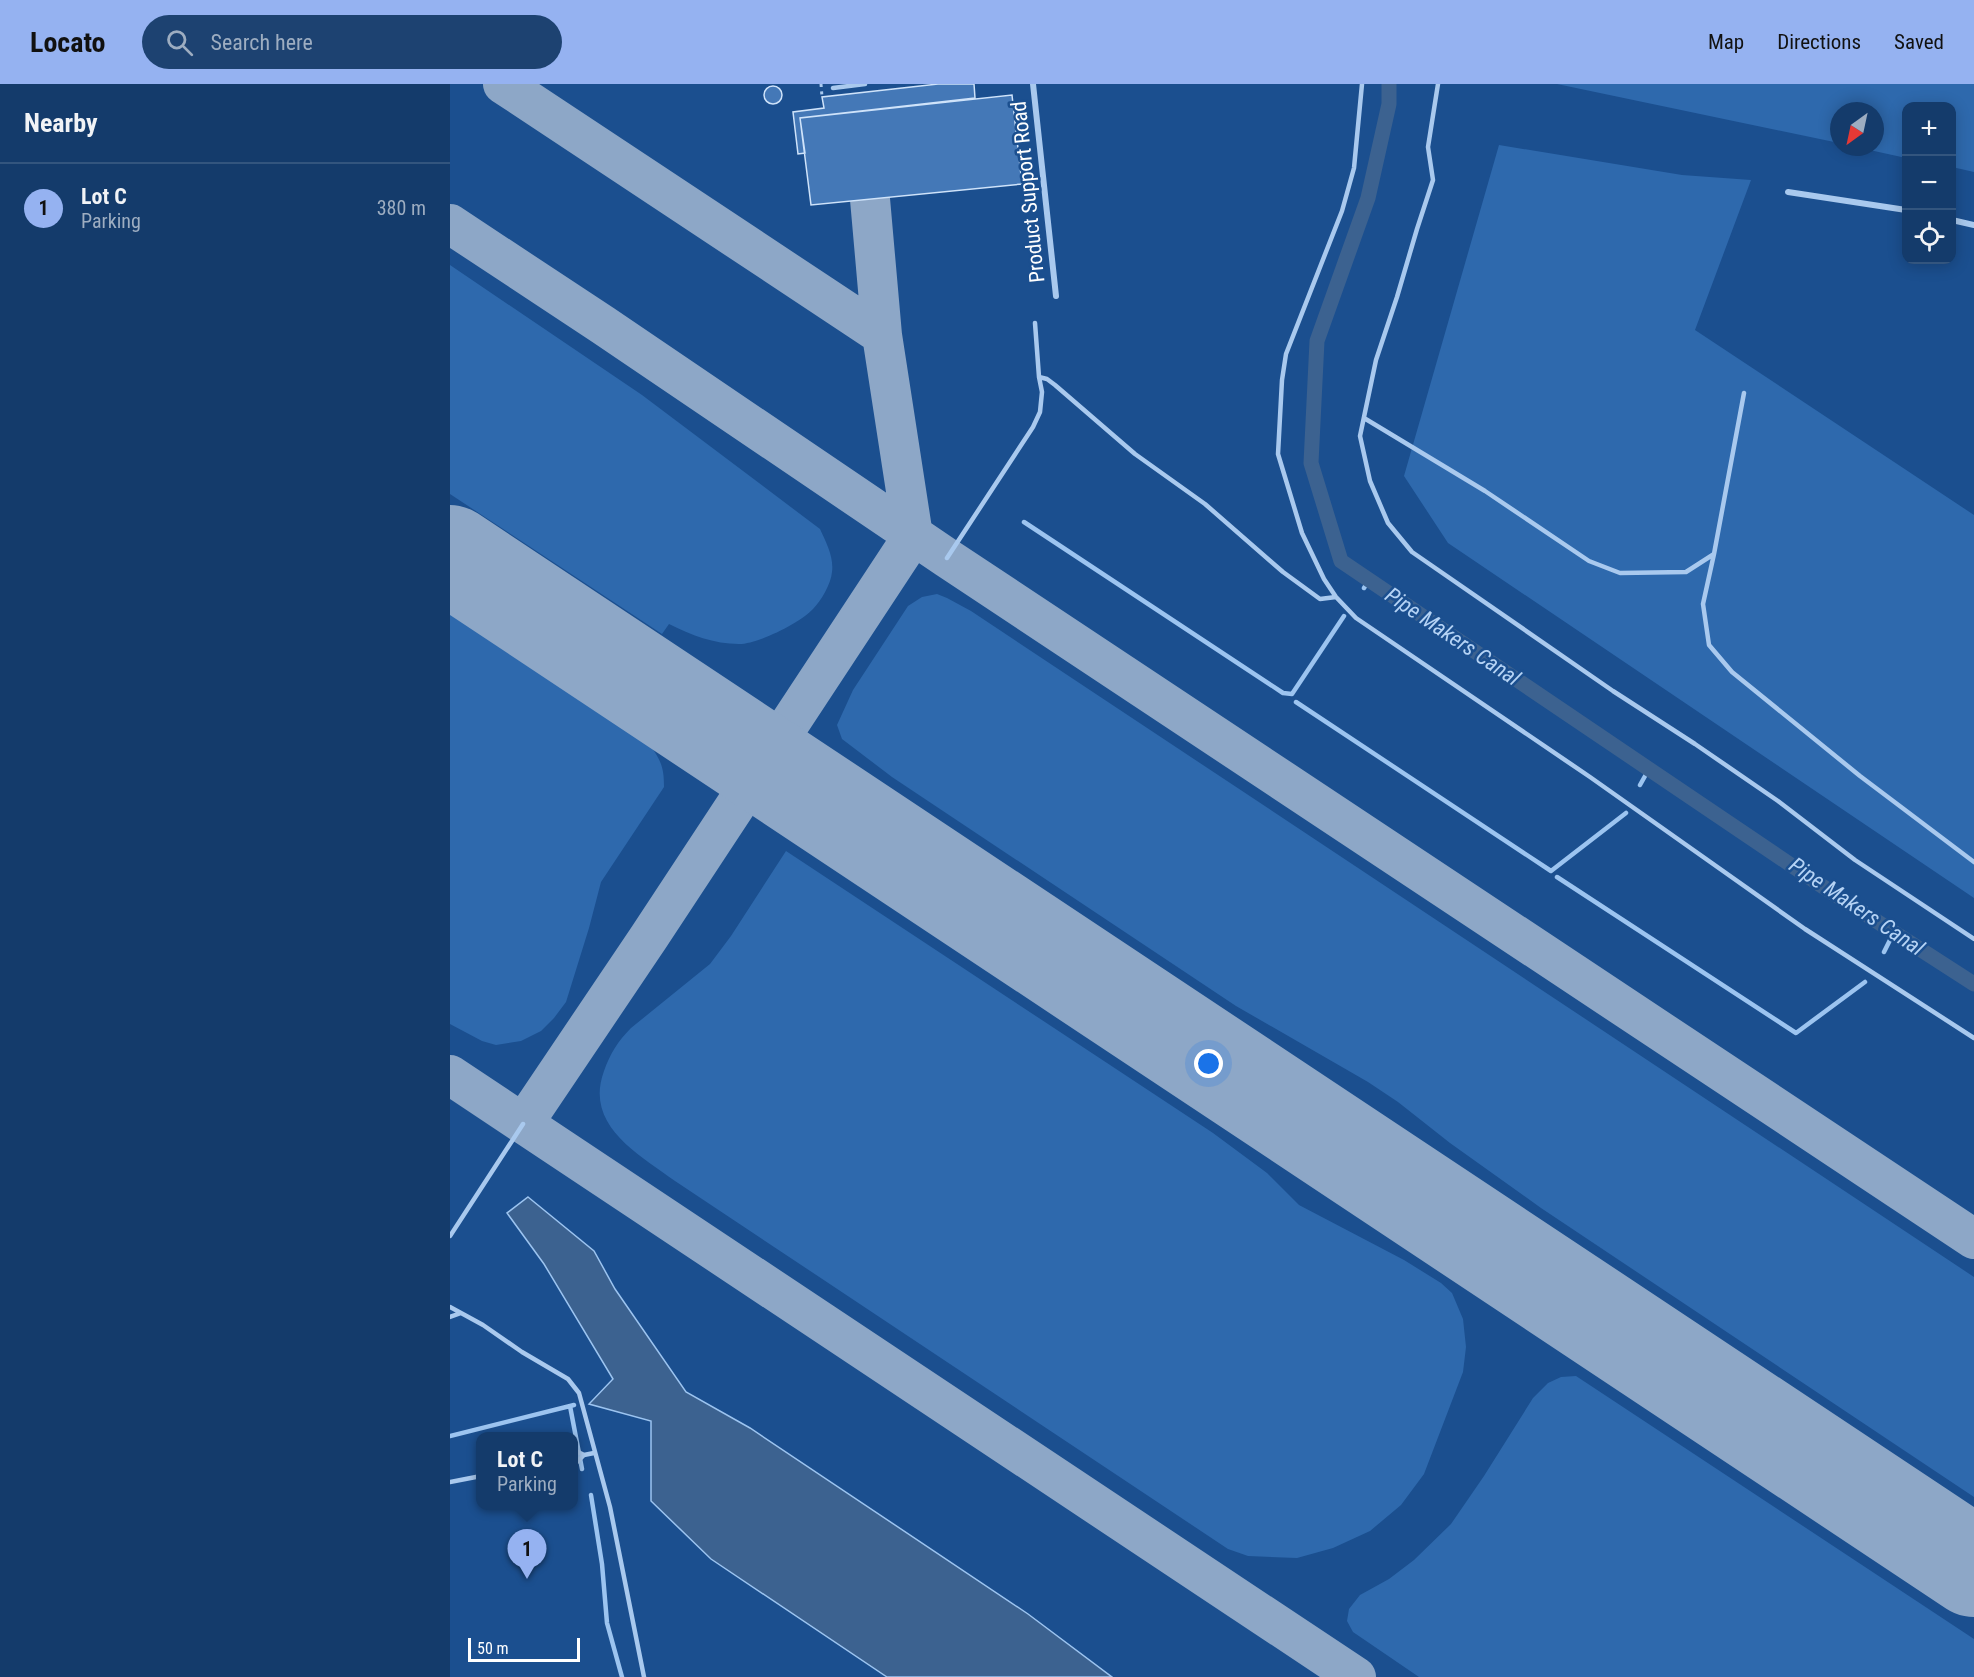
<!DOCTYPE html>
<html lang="en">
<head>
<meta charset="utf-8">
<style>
  :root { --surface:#143b6b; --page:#1d4271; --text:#f1f3f6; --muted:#9dadc1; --line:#33557e; --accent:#95b2f1 }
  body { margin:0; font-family:"Roboto Condensed",sans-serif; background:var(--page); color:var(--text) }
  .controls { position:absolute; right:18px; top:18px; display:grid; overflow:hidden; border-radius:12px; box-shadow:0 3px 15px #0003 }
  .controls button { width:54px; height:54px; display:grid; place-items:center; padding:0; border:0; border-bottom:2px solid var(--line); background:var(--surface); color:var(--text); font:30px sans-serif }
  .compass { position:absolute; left:1380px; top:18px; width:54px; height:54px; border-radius:50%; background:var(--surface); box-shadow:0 3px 15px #0003; rotate:213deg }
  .scale { position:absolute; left:18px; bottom:15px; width:112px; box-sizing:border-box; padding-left:6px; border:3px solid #fff; border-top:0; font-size:16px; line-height:21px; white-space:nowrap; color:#fff; -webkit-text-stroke:4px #1b4f8f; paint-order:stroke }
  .you { position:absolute; left:759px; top:980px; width:21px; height:21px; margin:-15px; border:4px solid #fff; border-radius:50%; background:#1a73e8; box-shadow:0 0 0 9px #1a73e833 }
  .badge { display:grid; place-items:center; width:39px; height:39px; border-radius:50%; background:var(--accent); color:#111; font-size:20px; font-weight:700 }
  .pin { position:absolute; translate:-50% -50px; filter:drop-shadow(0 2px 3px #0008) }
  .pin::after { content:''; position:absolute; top:32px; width:21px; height:18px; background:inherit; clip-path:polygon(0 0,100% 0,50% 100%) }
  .popup { position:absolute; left:26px; top:1348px; width:102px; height:78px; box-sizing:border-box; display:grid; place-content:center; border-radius:12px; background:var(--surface); filter:drop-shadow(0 2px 4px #0005); font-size:20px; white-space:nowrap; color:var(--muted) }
  .popup b { font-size:22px; color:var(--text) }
  .popup::after { content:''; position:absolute; left:50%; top:100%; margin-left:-12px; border:12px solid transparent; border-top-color:var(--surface) }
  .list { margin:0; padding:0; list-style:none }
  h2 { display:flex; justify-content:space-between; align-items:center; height:78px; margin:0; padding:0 24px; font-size:26px }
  h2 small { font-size:20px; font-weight:400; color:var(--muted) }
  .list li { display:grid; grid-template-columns:39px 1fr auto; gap:18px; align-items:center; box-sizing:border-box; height:90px; padding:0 24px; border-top:2px solid var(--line) }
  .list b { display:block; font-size:22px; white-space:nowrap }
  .list p { margin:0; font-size:20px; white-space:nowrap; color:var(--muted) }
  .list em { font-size:20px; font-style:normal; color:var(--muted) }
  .icon { flex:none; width:33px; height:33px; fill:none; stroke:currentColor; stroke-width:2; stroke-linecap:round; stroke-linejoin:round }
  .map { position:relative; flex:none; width:1524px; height:1593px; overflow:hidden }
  header { display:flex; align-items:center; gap:36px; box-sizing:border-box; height:84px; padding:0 30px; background:var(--accent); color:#111 }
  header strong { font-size:28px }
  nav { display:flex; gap:33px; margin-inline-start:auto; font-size:21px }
  .search { width:420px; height:54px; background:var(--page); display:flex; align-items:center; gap:15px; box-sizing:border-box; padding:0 21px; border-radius:33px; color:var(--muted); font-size:22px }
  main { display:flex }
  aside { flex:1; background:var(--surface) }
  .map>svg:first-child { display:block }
</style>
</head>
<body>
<header>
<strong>Locato</strong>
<div class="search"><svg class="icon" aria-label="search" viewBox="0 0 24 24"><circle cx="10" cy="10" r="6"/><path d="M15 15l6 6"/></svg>Search here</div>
<nav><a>Map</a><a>Directions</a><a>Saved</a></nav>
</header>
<main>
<aside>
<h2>Nearby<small></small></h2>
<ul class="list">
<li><span class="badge">1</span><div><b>Lot C</b><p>Parking</p></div><em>380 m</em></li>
</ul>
</aside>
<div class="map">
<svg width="1524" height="1593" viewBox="0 0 1524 1593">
  <rect width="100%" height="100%" fill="#1b4f8f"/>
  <path fill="#2e69ad" d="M1107 0H1524V88L1502 83V22H1456V74L1406 63H1425V27H1389V59Z
    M1049 61 1232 91 1301 96 1245 246 1524 431V814L998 459 954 392Z
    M0 181 192 311 370 445C376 458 384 473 382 488 381 500 371 517 363 525 350 539 308 560 289 560 264 560 241 551 219 540L212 550 0 410Z
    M487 510 497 514 521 527 1524 1193V1413L1091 1124 1000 1059 948 1018 918 998 786 922 442 693 392 655 387 641 403 606 458 522 472 513Z
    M0 530 202 664C212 678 214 686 214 703L151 798 139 844 116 918 104 934 91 947 71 957 46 961 32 957 0 940Z
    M336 767 763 1049 817 1089 849 1121 954 1176 991 1199 1002 1209 1013 1235 1016 1263 1013 1288 974 1390 951 1421 920 1447 883 1464 847 1474 798 1472 778 1465 225 1097C188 1070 134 1041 154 987 160 970 168 957 181 944L260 880 281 852Z
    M1126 1292 1524 1555V1593H969L903 1548 897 1537 899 1525 910 1511 939 1495 964 1476 1001 1440 1034 1392 1083 1314 1098 1299 1111 1293Z"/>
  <path fill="#3c6290" stroke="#9cc4f0" stroke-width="1.5" d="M78 1113 144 1167 165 1205 236 1308 300 1344 578 1530 662 1593H437L261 1475 201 1417V1337L139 1320 163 1295 94 1180 57 1129Z"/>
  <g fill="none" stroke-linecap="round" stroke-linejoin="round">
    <path stroke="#9cc4f0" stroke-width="4.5" d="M574 438 833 609 842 610 894 532
      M914 504 919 496
      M846 618 1101 787 1176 729
      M1190 701 1199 685
      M1107 793 1346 949 1415 898
      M1434 868 1444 848
      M120 1322 132 1385
      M0 1352 124 1321
      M141 1411 152 1480 157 1539 172 1593"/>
    <path stroke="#3c6290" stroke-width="15" d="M939 0V20L918 114 867 257 861 379 891 477 1372 802 1524 900"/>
    <path stroke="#8da7c7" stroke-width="40" d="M53 0 432 251 463 452 199 853 73 1040
      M420 115 432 251
      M0 140 153 241 497 474 1524 1155
      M0 991 906 1593"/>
    <path stroke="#8da7c7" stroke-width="100" d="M0 471 1524 1483"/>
  </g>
  <path fill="#4478b7" stroke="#cfe3fa" stroke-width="1.5" d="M488 0H524L525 14 350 34 355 69 348 70 343 28 374 24 372 13Z
    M314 11a9 9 0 1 1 18 0a9 9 0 1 1-18 0Z
    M562 11 572 100 361 121 350 34Z"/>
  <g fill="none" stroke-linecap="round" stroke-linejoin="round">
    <path stroke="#a9c9ee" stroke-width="3" stroke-dasharray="3 4.5" stroke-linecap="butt" d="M371 0 372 13"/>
    <path stroke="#a9c9ee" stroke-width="4.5" d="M912 0 904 84 892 127 836 270 832 296 828 370 852 449 874 495 886 513 906 534 1140 693 1355 845 1524 954
      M988 0 978 63 983 96 967 145 947 213 926 276 910 352 920 397 938 439 962 468 1163 607 1245 660 1328 717 1405 776 1524 855
      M383 4 415 0
      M589 293 597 295 605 301 685 370 755 420 833 488 870 515 886 513
      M914 334 1035 407 1139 477 1170 489 1236 488 1264 470 1294 309
      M1264 470 1253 520 1259 561 1282 588 1410 692 1524 778
      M497 474 583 343 590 328 592 308 589 293 585 239
      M0 1152 73 1040
      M0 1223 33 1241 72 1268 118 1295 129 1309 160 1423 194 1593
      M0 1233 11 1229
      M124 1366 134 1371 144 1369
      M124 1380 126 1379 134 1371
      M0 1398 31 1392"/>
    <path stroke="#a9c9ee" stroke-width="6" d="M583 0 606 212
      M1338 108 1456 126
      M1502 136 1524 141"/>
  </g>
  <g text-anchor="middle" stroke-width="5" stroke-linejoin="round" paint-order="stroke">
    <g font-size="21" fill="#fff" stroke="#1b4f8f">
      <text transform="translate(578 108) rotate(-96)" y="7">Product Support Road</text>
    </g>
    <g font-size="22" font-style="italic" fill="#b5d3f5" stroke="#1b4f8f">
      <text transform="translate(1003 552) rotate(34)" y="8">Pipe Makers Canal</text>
      <text transform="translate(1407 822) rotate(34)" y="8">Pipe Makers Canal</text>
    </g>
  </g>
</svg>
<div class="controls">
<button>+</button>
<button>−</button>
<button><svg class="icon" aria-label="locate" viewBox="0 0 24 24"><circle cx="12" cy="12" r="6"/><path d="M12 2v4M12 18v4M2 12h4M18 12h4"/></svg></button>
</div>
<svg class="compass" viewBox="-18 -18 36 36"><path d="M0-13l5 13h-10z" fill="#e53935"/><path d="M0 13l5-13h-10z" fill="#9dadc1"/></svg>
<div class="scale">50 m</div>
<div class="you"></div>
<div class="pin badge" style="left:77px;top:1495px">1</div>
<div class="popup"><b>Lot C</b>Parking</div>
</div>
</main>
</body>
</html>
